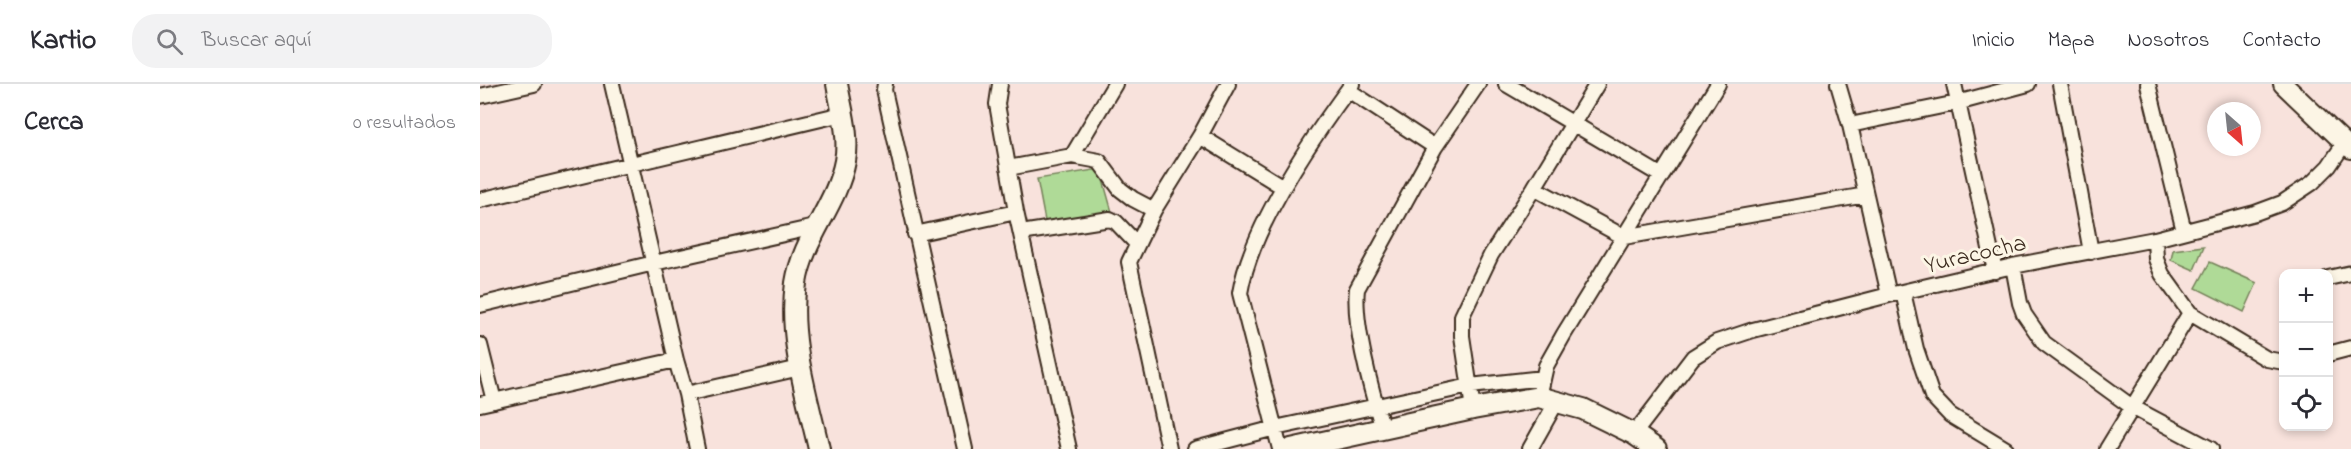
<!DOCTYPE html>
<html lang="es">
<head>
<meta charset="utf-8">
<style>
  :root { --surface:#fff; --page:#f2f2f3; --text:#2b2b33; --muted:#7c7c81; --line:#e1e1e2 }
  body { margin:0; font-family:"Indie Flower",sans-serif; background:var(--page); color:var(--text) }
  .controls { position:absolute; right:18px; bottom:18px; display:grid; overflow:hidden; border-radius:12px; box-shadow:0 3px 9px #0003 }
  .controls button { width:54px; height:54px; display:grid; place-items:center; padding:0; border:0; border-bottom:2px solid var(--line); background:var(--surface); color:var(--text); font:30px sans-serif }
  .compass { position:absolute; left:1727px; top:18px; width:54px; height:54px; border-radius:50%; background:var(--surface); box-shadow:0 3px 9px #0003; rotate:153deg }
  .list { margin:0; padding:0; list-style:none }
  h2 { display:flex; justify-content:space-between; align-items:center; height:78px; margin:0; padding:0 24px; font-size:26px }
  h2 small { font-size:20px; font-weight:400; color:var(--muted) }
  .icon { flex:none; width:33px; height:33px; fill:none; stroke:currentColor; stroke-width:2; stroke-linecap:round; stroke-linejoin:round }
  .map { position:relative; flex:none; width:1871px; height:365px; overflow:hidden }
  header { display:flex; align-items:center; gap:36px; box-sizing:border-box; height:84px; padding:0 30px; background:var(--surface); border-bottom:2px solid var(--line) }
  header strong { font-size:28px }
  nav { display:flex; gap:33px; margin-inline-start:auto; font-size:21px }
  .search { width:420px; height:54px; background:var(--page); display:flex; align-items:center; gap:15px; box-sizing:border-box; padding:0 21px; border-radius:24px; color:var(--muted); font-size:22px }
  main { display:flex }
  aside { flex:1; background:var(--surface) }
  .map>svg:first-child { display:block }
</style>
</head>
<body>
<header>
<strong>Kartio</strong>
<div class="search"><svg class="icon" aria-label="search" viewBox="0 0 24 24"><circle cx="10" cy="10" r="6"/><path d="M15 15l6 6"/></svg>Buscar aquí</div>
<nav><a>Inicio</a><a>Mapa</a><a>Nosotros</a><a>Contacto</a></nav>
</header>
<main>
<aside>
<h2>Cerca<small>0 resultados</small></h2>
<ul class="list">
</ul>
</aside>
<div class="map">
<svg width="1871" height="365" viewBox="0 0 1871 365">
  <rect width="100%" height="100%" fill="#f8e2dc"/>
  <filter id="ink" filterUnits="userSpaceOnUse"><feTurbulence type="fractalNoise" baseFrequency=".0167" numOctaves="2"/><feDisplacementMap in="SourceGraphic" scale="12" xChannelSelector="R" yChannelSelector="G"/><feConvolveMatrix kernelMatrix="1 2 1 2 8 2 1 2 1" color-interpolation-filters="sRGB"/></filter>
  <g filter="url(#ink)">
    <path fill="#afda97" stroke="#75825a" stroke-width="1.5" d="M620 85 632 128 565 137 557 95Z
      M1724 162 1714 186 1691 176 1693 166Z
      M1730 178 1777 199 1764 228 1716 204Z"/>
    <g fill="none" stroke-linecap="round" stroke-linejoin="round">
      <g stroke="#3b2a1e" stroke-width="18">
        <path id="minor" d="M132 0 196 276 206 310 217 365
          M405 0 404 6 485 365
          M520 0 517 20 536 128 589 365
          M1026 0 1182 92
          M1358 0 1370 41 1409 211
          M1474 0 1515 187
          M1580 0 1611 168
          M1668 0 1704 147
          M868 6 955 63
          M0 12 54 0
          M1370 41 1477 19 1548 0
          M720 52 803 103
          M592 72 619 77 640 105 653 115 674 126
          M528 84 592 72 635 0
          M1054 104 1144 153 1386 111
          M0 116 362 30
          M541 149 630 135 636 138 656 159
          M435 150 536 128
          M1675 155 1676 175 1682 190 1710 229 1787 275 1804 278
          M1533 182 1540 219 1544 230 1564 259 1652 323 1731 365
          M1848 194 1871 189
          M1423 208 1436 265 1452 312 1470 331 1526 365
          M0 221 174 179 335 143
          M0 261 14 317
          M1848 270 1871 264
          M206 310 320 284
          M1059 313 1066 282 1084 250 1238 0
          M0 320 196 276
          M993 325 982 252V232L1011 171 1054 104 1117 0
          M903 345C892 309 873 240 877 205L955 63 998 0
          M1154 350 1213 273 1237 258 1273 246 1409 211 1533 182 1675 155 1775 129 1802 119 1832 99 1849 82 1864 60
          M689 365 649 178 674 126 720 52 748 0
          M715 365 795 344 990 302 1063 294
          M800 365 760 209C771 143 832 54 872 0
          M1050 365 1077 317
          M1627 365 1710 229"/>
      </g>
      <g stroke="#3b2a1e" stroke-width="22">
        <path id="tertiary" d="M1803 0 1871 65"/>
      </g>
      <g stroke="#3b2a1e" stroke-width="24">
        <path id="secondary" d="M339 365C327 312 308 254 316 199 323 154 357 120 365 77 370 52 361 24 357 0
          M811 365 993 325 1059 313 1103 325 1154 350 1176 365"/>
      </g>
      <use href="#minor" stroke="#fcf5e5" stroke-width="14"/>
      <use href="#tertiary" stroke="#fcf5e5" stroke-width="18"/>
      <use href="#secondary" stroke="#fcf5e5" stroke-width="20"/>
    </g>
  </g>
  <g text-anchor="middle" stroke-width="6" stroke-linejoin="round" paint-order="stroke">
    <g font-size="24" fill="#3b2a1e" stroke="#fcf5e5">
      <text transform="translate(1495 169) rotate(-13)" y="8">Yuracocha</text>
    </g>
  </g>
</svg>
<div class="controls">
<button>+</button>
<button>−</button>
<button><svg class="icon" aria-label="locate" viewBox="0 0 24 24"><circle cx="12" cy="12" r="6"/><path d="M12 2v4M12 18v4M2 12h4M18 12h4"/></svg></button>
</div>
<svg class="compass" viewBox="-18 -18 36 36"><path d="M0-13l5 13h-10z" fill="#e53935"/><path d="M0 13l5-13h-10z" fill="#7c7c81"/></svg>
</div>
</main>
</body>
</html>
